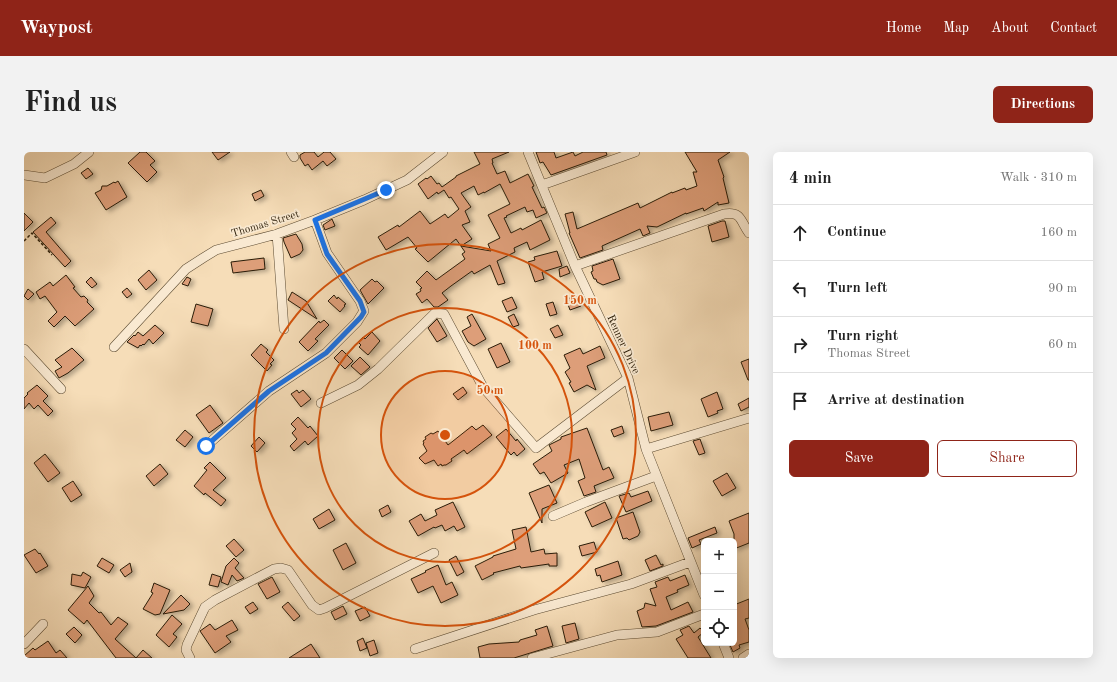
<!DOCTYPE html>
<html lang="en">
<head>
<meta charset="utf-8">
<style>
  :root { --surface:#fff; --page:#f2f2f2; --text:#222; --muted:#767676; --line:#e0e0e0; --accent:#8f2418 }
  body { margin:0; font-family:"Old Standard TT",serif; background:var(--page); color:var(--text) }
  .controls { position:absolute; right:12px; bottom:12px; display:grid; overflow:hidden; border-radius:6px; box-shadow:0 4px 16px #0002 }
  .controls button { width:36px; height:36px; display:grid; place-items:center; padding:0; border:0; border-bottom:1px solid var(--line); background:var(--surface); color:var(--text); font:20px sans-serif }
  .stop { position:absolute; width:12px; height:12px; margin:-9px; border:3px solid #1a73e8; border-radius:50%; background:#fff }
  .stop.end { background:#1a73e8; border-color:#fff; box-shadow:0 1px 4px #0008 }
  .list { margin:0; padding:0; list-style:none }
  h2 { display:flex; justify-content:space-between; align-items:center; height:52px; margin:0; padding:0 16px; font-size:17px }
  h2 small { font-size:13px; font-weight:400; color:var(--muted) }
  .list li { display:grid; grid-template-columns:26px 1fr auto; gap:12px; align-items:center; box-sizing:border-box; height:56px; padding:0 16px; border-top:1px solid var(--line) }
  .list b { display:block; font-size:15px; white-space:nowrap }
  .list p { margin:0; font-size:13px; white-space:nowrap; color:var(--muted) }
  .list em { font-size:13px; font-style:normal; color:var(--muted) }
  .actions { display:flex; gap:8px; padding:12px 16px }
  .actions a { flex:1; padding:9px 0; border:1px solid var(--accent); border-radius:6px; text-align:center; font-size:14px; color:var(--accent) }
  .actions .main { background:var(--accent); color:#fff }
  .icon { flex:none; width:22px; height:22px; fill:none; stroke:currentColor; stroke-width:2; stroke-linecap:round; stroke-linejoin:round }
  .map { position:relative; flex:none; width:725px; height:506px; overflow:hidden; border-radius:6px }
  header { display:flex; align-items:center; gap:24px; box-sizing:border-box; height:56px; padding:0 20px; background:var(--accent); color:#fff }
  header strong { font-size:19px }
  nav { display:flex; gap:22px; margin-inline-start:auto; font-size:14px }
  .intro { display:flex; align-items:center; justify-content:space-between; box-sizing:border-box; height:96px; padding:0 24px }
  h1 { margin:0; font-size:28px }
  .button { padding:10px 18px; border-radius:6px; background:var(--accent); color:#fff; font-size:14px; font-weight:700 }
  main { display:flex; gap:24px; padding:0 24px }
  aside { flex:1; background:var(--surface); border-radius:6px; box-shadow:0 4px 16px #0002 }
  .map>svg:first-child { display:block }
</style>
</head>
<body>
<header>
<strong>Waypost</strong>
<nav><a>Home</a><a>Map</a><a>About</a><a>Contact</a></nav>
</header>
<div class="intro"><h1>Find us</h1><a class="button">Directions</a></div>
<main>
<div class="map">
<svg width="725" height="506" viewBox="0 0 725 506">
  <defs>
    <filter id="shadow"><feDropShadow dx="3.5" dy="2" stdDeviation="2" flood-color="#0004"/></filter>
  </defs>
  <rect width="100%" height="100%" fill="#f6ddb8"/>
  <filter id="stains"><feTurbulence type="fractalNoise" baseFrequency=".005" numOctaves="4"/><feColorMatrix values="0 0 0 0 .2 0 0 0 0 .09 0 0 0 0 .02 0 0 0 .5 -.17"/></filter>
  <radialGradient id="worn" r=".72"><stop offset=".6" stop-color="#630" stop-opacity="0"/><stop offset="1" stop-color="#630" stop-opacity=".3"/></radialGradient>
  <path fill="#dd9e79" stroke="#2a1c07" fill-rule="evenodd" filter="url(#shadow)" d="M116 0H122L131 9 126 13 133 20 123 30 104 11Z
    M188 0H206L194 8Z
    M281 0H290L294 5 300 0H306L312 7 303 14 299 9 288 18 284 12 281 14 276 6V3Z
    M450 0H485L468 7 469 11H468L473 22 481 19 486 31 504 22 510 34 508 35 518 56 520 55 523 61 512 66 509 58 503 60 501 55 482 64 483 65 480 66 487 81 497 76 498 78 517 68 526 88 506 98 503 90 490 96 491 100 473 109 481 131 474 133 466 113 450 122 448 119 427 134 418 141 424 148 414 155H410L403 147 398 151 392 142 397 139 396 137 398 136 392 130 403 119 412 128 441 107 438 102 441 100 432 87 404 110 391 97 393 96 384 85 362 98 354 85 374 73 375 75 396 59 406 72 421 62 424 66 435 57 427 45 425 46 420 38 414 42 413 40 404 47 394 32 402 26 403 27 407 24 413 32 415 31 418 35 432 25V24L456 12ZM476 32 486 52 464 63 476 86 464 92 467 99 437 94 448 87 438 73 446 70 441 59 447 55 437 41 450 34 454 43 460 40V41Z
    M512 0H530L532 6 549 0 551 4 559 0H582L583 3 527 23 519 10 516 11Z
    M661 0H706L694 8 700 25 699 26 705 51 694 53V50L680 59 679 56 662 62V61L633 75 623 74 626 81 619 84 616 77 578 94 579 98 556 106 545 81H546L541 62 549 60 553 77 614 51 616 56 648 40V41L661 36 662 38 673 34 669 20H673Z
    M64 16 69 22 62 27 57 21Z
    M94 29 103 45 82 58 71 41 77 38 78 34H83L90 30 91 31Z
    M237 38 240 44 231 49 228 42Z
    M0 61 9 70 0 79Z
    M27 65 32 71 22 80 47 109 41 115 9 80Z
    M308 67 311 74 301 78 299 73Z
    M698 69H701L705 85 688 90 684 74Z
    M272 82 278 92 279 98 276 102 267 106 260 90 259 86Z
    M533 99 538 114 518 120 520 127 511 130 504 110 511 108 510 105Z
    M240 106 241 117 209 121 207 110Z
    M589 107 596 127 579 133 573 130 572 127H570L567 120 569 119 568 114Z
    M543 114 546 121 536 125 535 117Z
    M125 118 133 128 122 138 114 128Z
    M42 123 51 135 49 136 57 145 60 144 64 148 63 150 70 157 51 174 41 164 30 175 24 169 33 160 21 144 16 147 12 140 26 130 29 134Z
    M67 125 73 132 68 136 62 130Z
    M163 125 167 127 164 134 158 132Z
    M348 127 351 130 353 129 360 136 344 152 336 138Z
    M103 136 108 142 103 146 98 140Z
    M4 137 10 142 4 148 0 144Z
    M268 140 282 149 293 167 264 148Z
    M310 143 313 147 314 145 322 152 320 153 321 154 316 160 304 149Z
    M554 144 557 154 546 158 542 147Z
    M488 145 493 156 483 160 478 149Z
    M529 150 533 162 526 164 522 152Z
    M172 152 189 157 184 174 167 170Z
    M448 162 462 187 450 194 444 190 438 179 447 174 443 165Z
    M490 162 495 173 489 175 484 165Z
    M413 167 423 184 413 190 404 176Z
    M300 168 305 173 291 187 294 189 284 199 275 190 295 169 296 171Z
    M131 173 140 181 129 192 125 187 120 193 119 192 117 194 116 193 114 196 103 190 110 183 111 184 114 180 119 184Z
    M534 173 539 183 531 186 526 177Z
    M348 180 356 189 344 203 335 195 337 193 334 190 339 185 341 187Z
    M477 191 486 210 473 216 464 197Z
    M237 192 244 198 242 200 250 208 246 212 248 213 243 219 227 203Z
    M576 194 581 206 563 214 572 238 563 233 550 240 545 231 547 230 541 220 546 216 540 203 556 196 559 202Z
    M48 196 60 208 44 221 35 226 31 219 38 215 31 208Z
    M318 198 329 209 321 217 310 206Z
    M336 205 346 215 337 223 327 214Z
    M725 207V228H724L717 210Z
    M13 233 24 244 19 249 29 259 24 264 14 253 10 257 5 251 0 257V246L4 242 3 241Z
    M439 235 443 241 434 248 429 242Z
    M273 238 275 241 279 238 287 247 277 255 267 242Z
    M693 240 699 257 693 259 694 261 684 265 677 247Z
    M725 246V255L717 259 714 252Z
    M186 253 199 271 185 281 172 263Z
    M645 260 649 273 627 279 624 265Z
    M274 265 284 276 286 274 294 284 284 293 281 289 270 299 266 294 273 287 268 281 272 277 267 272Z
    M459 273 468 283 443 302 440 298 427 307 428 309 422 313H420L418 314 417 312 414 314 410 308 401 312 395 306 403 299 399 292 400 291 399 289 402 287 401 285 407 281 409 282 414 279 424 293 448 274 452 278Z
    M598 274 600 281 590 285 587 278Z
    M563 276 579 318 585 315 590 326 570 334 572 340 560 344 554 329 561 326 555 307 540 313 544 321 527 331 520 320 516 322 509 312 528 299 525 293 537 287V285Z
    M482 277 492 289 493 287 501 297 493 304 490 300 487 303 472 285Z
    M161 278 169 285 161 295 152 288Z
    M235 285 241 291 233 300 227 294Z
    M676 287 681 301 675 303 669 289Z
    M21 302 36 321 24 330 10 311Z
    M186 310 202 326 189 338 202 348 197 354 181 341 180 343 170 334 183 318 180 316Z
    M136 312 144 322 130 334 122 324Z
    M703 321 712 336 698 344 689 329Z
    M49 329 58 343 47 350 38 336Z
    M525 333 533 351 518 357V371L505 341Z
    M624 339 628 349 602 360 595 344 605 341 607 345Z
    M429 350 441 375 433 379 430 374 421 379 418 373 411 376 410 375 394 384 385 369 397 362 401 369 413 363 411 358Z
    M581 350 588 366 568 375 561 360Z
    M364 353 367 360 358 365 355 358Z
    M305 357 311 368 295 377 289 367Z
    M609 360 616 380 614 384 605 388 603 386 599 387 592 366Z
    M725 361V391L710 397V382L705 369Z
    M502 375 507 400 520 397 521 402 533 401V414H525V412L497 416 496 414 469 421 470 422 458 428 451 414 469 405V404L492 397 488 378Z
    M691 375 693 381 675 388 677 392 668 396 664 386Z
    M210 387 220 398 212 405 202 394Z
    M570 390 573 400 558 404 555 394Z
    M322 391 332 411 319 418 309 398Z
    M11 397 15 402 16 401 24 414 12 421 0 403Z
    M632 403 637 413 639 412V414L626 419 621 408Z
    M432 404 440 420 433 424 425 408Z
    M78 406 90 413 85 421 73 414Z
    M210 406 215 411 211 416 220 426 213 429 208 423 204 433 197 430 202 414Z
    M594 409 598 423 578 430 576 423 573 424 571 417Z
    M106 411 108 420 101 425 96 418Z
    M414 413 422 433 428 430 434 443 417 451 409 434 394 441 387 427 402 420 401 419Z
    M59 420 67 425 61 436 47 433 48 422 57 424Z
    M188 422 197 425 194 435 185 433Z
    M661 423 665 433 653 438 654 440 642 445 647 458 664 450 669 460 632 474 618 475 613 459 620 456 621 451 632 454 626 437 633 435 631 430 644 425 646 429Z
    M248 425 256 440 243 447 234 432Z
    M130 431 146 438 136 462 131 463 119 457 129 441 127 440Z
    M64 434 70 444 65 451 75 461 77 460 87 473 94 465 104 472 91 487 112 506 119 498 128 506H92L63 468 60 472 44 458Z
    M157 443 166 452 160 458 139 462Z
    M725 447V466L721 467 725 478V490L715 493 716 496 709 500 705 491H710V453Z
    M229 450 234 457 226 462 221 455Z
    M264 450 276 464 270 469 258 455Z
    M319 454 323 462 311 468 307 460Z
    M341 455 346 464 336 469 331 459Z
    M148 463 158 472 149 482 153 485 145 495 132 483Z
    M208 468 214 478 202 484 207 490 191 501 176 479 186 472 191 478Z
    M551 471 555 487 542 491 538 474Z
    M523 474 529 494 490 506H456L454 495 465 492 495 490 496 488 513 483 511 478Z
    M665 474 670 481 676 476 680 480 674 485 687 506H664L652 487 659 483 656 478Z
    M50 475 58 483 51 491 42 482Z
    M339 486 343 496 336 499 333 489Z
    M350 488 354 501 346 504 342 491Z
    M24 489 32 501 36 498 43 506H0V504L9 496 11 498Z
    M287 492 296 506H265Z"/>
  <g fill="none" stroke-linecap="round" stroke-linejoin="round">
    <g stroke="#5d4c33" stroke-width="10">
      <path id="minor" d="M267 0 270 5
        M504 0 551 114 604 226 622 297 680 443
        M0 23 21 26 50 12 65 0
        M518 33 611 0
        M253 82 260 177
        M551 114 700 62C718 59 716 69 725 81
        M90 195 162 117 179 106 192 98 253 82 291 68 340 48 383 28 419 0
        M0 197 37 237
        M297 251 334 233 354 217 411 161 420 162 459 235 512 296 604 226
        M182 294 245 239 302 201 333 170 340 159 336 149 303 101 291 68
        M622 297 725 266
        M529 364 562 350 632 324
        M699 491 705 506
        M0 492 19 472
        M391 497 510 458 607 432 666 410
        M166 506 162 498 163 493 181 455 191 448 250 417 257 416 264 418 288 453 295 458 301 456 410 401
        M508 506 593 483 633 480 680 462
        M719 506 725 502"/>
    </g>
    <path stroke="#2a1c07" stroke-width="1.5" stroke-dasharray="3 2" stroke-linecap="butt" d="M0 89 8 81 28 103"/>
    <use href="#minor" stroke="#f9e9d1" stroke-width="9"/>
  </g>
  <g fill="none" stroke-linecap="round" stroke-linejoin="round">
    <path stroke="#1a73e8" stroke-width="5" d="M182 294 245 239 302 201 337 165 340 160 336 149 303 102 291 68 362 38"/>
  </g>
  <circle cx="421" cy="283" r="64" fill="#d5530c" fill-opacity=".12"/>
  <g fill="none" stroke="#d5530c" stroke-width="2">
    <circle cx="421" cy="283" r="64"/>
    <circle cx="421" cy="283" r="127"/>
    <circle cx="421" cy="283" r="191"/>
  </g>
  <g text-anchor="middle" stroke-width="3.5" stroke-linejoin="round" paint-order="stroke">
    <g font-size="11" fill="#2a1c07" stroke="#f9e9d1">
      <text transform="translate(241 71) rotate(-17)" y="4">Thomas Street</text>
      <text transform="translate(600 192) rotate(65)" y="4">Renner Drive</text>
    </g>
  </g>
  <circle cx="421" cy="283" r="6" fill="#d5530c" stroke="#f9e9d1" stroke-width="2"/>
  <g font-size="12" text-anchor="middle" font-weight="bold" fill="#d5530c" stroke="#f9e9d1" stroke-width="3.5" stroke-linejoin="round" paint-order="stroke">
    <text x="556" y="152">150 m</text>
    <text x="511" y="197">100 m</text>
    <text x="466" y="242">50 m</text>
  </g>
  <rect width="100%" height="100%" filter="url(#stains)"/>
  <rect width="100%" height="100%" fill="url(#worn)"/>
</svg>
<div class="controls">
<button>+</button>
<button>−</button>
<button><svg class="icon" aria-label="locate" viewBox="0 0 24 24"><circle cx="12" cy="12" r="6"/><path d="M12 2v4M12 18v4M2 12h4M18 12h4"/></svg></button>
</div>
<div class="stop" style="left:182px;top:294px"></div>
<div class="stop end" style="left:362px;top:38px"></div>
</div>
<aside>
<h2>4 min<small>Walk · 310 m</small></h2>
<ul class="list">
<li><svg class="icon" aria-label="ahead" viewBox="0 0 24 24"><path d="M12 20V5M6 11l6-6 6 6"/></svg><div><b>Continue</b></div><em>160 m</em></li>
<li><svg class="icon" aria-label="left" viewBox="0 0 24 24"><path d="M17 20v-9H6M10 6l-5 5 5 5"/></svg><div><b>Turn left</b></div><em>90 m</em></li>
<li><svg class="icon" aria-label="right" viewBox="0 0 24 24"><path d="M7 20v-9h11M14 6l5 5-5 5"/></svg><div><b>Turn right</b><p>Thomas Street</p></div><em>60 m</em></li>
<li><svg class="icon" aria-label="arrive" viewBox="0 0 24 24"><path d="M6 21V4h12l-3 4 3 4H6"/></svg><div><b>Arrive at destination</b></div></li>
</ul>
<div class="actions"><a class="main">Save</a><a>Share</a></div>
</aside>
</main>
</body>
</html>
